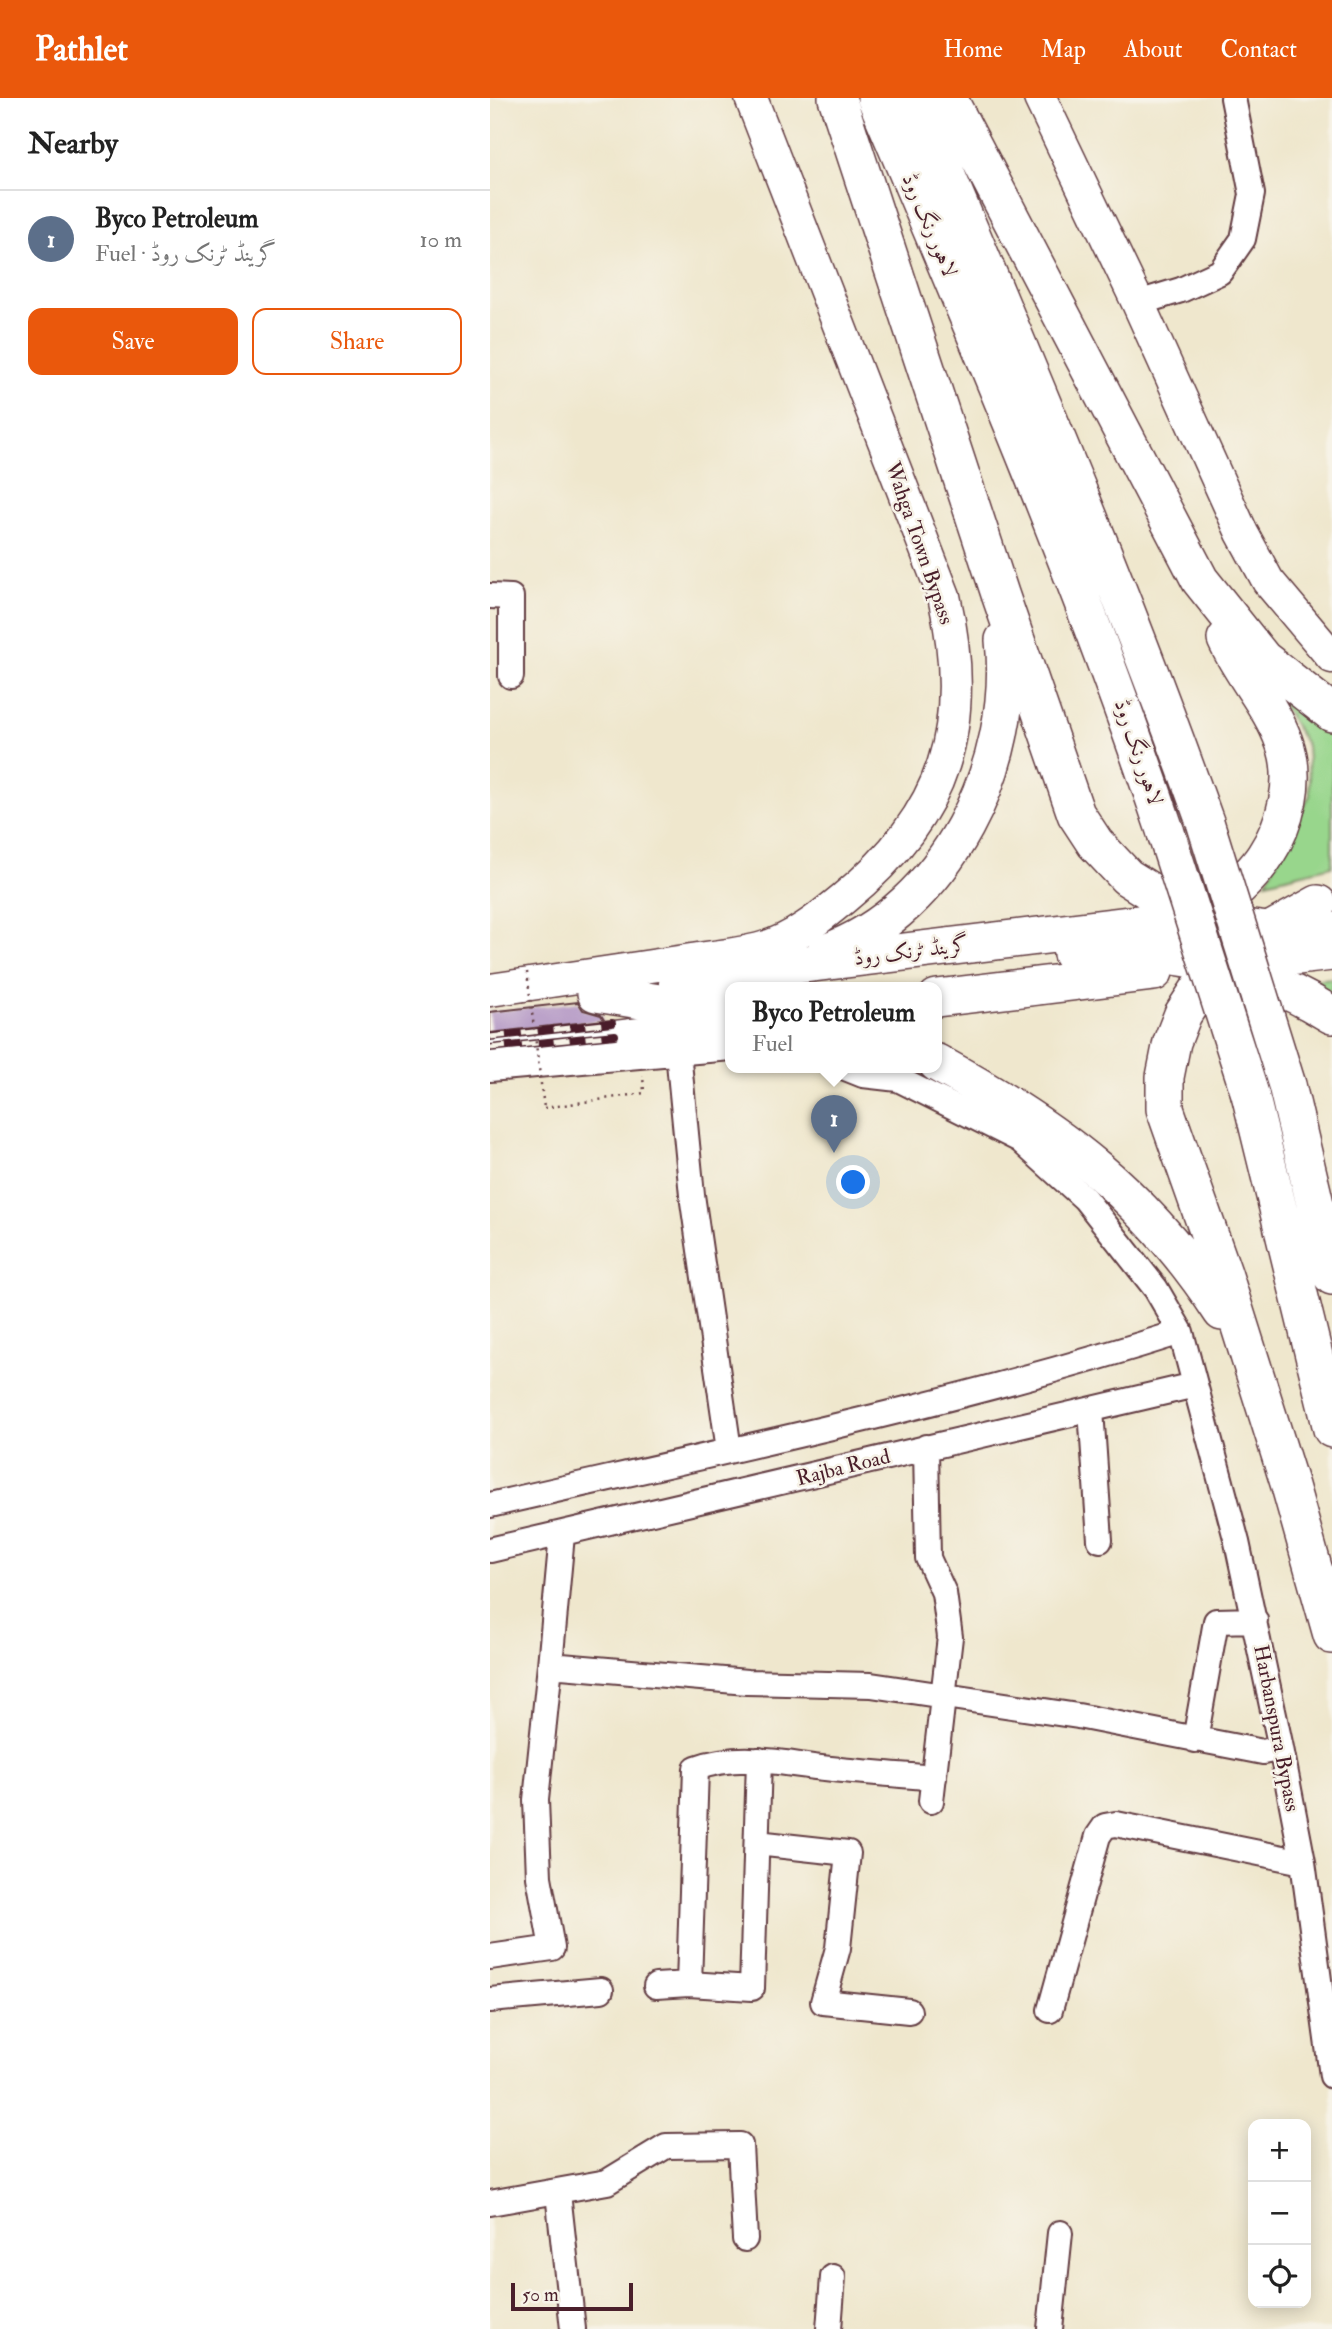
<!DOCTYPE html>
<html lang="en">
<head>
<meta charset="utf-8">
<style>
  :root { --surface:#fff; --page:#f2f2f2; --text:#222; --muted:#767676; --line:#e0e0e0; --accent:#ea580c }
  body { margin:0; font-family:"IM FELL Double Pica",Amiri,serif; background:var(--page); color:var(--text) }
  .controls { position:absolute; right:21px; bottom:21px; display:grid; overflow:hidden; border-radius:14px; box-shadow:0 4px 18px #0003 }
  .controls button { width:63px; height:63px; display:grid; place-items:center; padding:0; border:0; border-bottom:2px solid var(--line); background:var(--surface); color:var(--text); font:35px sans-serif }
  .scale { position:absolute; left:21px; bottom:18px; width:122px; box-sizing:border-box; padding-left:7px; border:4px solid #4a1f2b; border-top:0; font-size:19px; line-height:24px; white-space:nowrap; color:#4a1f2b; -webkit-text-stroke:5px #f7f3e8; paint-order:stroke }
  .you { position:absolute; left:364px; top:1085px; width:24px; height:24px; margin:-18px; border:5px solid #fff; border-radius:50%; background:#1a73e8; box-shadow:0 0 0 10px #1a73e833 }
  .badge { display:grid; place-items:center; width:46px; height:46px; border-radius:50%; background:var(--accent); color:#fff; font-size:23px; font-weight:700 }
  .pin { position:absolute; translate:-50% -58px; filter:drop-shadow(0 2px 4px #0008) }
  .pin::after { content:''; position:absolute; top:37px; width:24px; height:21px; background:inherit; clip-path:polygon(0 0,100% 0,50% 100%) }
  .popup { position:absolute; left:235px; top:884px; width:217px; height:91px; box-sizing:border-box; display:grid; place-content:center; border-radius:14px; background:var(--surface); filter:drop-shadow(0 2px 5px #0005); font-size:23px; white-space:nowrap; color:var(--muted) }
  .popup b { font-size:26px; color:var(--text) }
  .popup::after { content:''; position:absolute; left:50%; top:100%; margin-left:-14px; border:14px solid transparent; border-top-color:var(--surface) }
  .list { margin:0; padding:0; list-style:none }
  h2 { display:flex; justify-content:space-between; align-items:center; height:91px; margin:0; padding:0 28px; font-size:30px }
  h2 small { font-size:23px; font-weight:400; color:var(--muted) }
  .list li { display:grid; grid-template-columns:46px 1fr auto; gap:21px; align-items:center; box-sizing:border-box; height:98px; padding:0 28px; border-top:2px solid var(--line) }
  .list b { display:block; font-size:26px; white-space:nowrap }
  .list p { margin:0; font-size:23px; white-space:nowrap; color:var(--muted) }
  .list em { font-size:23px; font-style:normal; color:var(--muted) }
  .actions { display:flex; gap:14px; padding:21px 28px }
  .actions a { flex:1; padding:16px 0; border:2px solid var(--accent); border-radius:14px; text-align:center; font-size:24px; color:var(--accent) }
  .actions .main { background:var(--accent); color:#fff }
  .icon { flex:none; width:38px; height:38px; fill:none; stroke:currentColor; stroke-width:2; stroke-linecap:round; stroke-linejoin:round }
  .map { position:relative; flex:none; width:842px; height:2231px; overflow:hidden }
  header { display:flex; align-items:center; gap:42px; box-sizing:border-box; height:98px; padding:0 35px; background:var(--accent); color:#fff }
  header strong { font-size:33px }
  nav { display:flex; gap:38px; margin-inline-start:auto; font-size:24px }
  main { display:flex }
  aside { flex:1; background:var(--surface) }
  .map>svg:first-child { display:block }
</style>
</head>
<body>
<header>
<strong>Pathlet</strong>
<nav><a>Home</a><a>Map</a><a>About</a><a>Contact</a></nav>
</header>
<main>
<aside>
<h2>Nearby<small></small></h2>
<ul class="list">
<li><span class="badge" style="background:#5c6f8a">1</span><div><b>Byco Petroleum</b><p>Fuel · گرینڈ ٹرنک روڈ</p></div><em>10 m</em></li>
</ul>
<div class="actions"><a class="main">Save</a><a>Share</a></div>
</aside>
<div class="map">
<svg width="842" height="2231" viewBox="0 0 842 2231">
  <rect width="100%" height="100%" fill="#f7f3e8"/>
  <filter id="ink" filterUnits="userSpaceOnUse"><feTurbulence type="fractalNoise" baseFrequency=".0143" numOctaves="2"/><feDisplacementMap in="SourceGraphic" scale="14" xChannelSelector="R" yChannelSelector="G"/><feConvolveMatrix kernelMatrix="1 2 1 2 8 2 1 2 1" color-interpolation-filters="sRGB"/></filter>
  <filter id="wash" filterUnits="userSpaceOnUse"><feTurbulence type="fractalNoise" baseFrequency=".00686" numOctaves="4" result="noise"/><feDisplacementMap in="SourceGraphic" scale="28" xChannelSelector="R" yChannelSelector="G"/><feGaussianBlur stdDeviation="1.57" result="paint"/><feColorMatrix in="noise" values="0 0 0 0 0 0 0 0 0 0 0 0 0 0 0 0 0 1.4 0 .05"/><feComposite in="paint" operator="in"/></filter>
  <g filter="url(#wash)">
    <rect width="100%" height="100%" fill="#efe7cd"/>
    <path fill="#98d68c" stroke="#717a5c" stroke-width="2" d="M779 584 842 635V768L776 784 820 697 817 648Z
      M842 880V896L814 883Z"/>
    <g id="blocks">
      <path fill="#bba2c9" d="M88 904 93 912 111 917 114 922 0 935V914Z"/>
    </g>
  </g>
  <g filter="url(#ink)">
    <use href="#blocks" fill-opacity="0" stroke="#633d43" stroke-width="2"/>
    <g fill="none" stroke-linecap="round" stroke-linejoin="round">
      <g stroke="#633d43" stroke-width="28">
        <path id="minor" d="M648 205 691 192 730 174 753 141 762 96 743 0
          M0 498 21 499V578
          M188 954 202 1097 239 1352
          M353 969 373 977 408 981 530 1042 595 1101 666 1191 691 1234 747 1444 791 1650 813 1764 842 1978
          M0 971 241 950
          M601 1312 610 1442
          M436 1349 438 1460 454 1495 460 1539 441 1703
          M0 1407C232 1354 465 1306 691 1234
          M72 1437 60 1567 257 1584 381 1587 588 1618 773 1654 791 1650
          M0 1452 705 1287
          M705 1642 726 1523 765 1522
          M267 1745 358 1755 348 1850 333 1904 419 1913
          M0 1859 62 1850 49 1779 46 1702 60 1567
          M199 1886 262 1890 269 1662
          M166 1888 199 1886 206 1670C246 1656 283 1663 324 1669 364 1674 404 1676 444 1680
          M0 1902 111 1892
          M560 1912 608 1738 615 1728 626 1726 813 1764
          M68 2095 83 2231
          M0 2105 117 2084 176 2048 250 2047 255 2141
          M339 2231 343 2179
          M560 2231 570 2135"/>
      </g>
      <g stroke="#633d43" stroke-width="35">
        <path id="major" d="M550 0 648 205 752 435 778 483 842 559
          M185 885 298 868
          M0 892C65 882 130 873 195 863 220 859 248 857 273 850 303 842 331 819 354 800 457 716 483 627 454 498L261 0
          M0 954 241 925"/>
      </g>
      <g stroke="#633d43" stroke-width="40">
        <path id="highway" d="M347 0 510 496 586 716 605 745 637 779 669 799 747 829 778 833H842
          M386 0C489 243 592 485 676 735
          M424 0C525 240 628 479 715 724
          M458 0 710 482 773 561 842 615
          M828 806 756 846 710 890 693 916 682 944 675 979V1011L734 1178 800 1388 842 1537
          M719 817C737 799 761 780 775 758 796 726 808 681 794 644 781 607 752 577 736 541
          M335 855C457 811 527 666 514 542
          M582 856C672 845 765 869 842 917
          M739 866 842 854
          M298 868 714 818
          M106 895 176 906 241 898
          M447 900 664 874
          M447 965C568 1031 656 1097 732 1214
          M797 987 842 1178
          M760 996 842 1331"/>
      </g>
      <path stroke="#633d43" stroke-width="2.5" stroke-dasharray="2 5" stroke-linecap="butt" d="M54 1010 154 995 153 977"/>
      <use href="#minor" stroke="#fff" stroke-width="24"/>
      <use href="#major" stroke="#fff" stroke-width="32"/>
      <use href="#highway" stroke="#fff" stroke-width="37"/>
      <g stroke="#4a1f2b" stroke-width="8">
        <path id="rail" d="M0 939 122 925
          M0 950 125 937"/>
      </g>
      <use href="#rail" stroke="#f7f3e8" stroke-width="5" stroke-dasharray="16" stroke-linecap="butt"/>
      <g stroke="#633d43" stroke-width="40" stroke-linecap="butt">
        <path id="highway-bridge" d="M715 724 797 987
          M676 735 760 996"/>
      </g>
      <path stroke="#633d43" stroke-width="2.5" stroke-dasharray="2 5" stroke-linecap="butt" d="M37 874 54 1010"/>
      <use href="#highway-bridge" stroke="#fff" stroke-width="37"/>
    </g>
  </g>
  <g text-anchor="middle" stroke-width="5" stroke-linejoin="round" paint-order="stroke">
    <g font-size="21" fill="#4a1f2b" stroke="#f7f3e8">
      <text transform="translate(440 127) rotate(67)" y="7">لاہور رنگ روڈ</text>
      <text transform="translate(430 445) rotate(71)" y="7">Wahga Town Bypass</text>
      <text transform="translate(649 654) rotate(71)" y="7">لاہور رنگ روڈ</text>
      <text transform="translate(421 853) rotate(-7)" y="7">گرینڈ ٹرنک روڈ</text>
      <text transform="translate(353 1369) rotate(-14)" y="7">Rajba Road</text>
      <text transform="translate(787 1630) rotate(79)" y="7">Harbanspura Bypass</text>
    </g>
  </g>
</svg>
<div class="controls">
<button>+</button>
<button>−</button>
<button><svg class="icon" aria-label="locate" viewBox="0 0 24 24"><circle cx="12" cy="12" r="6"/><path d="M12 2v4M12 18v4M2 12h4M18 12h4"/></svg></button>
</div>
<div class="scale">50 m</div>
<div class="you"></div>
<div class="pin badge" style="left:344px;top:1055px;background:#5c6f8a">1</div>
<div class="popup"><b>Byco Petroleum</b>Fuel</div>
</div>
</main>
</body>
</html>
